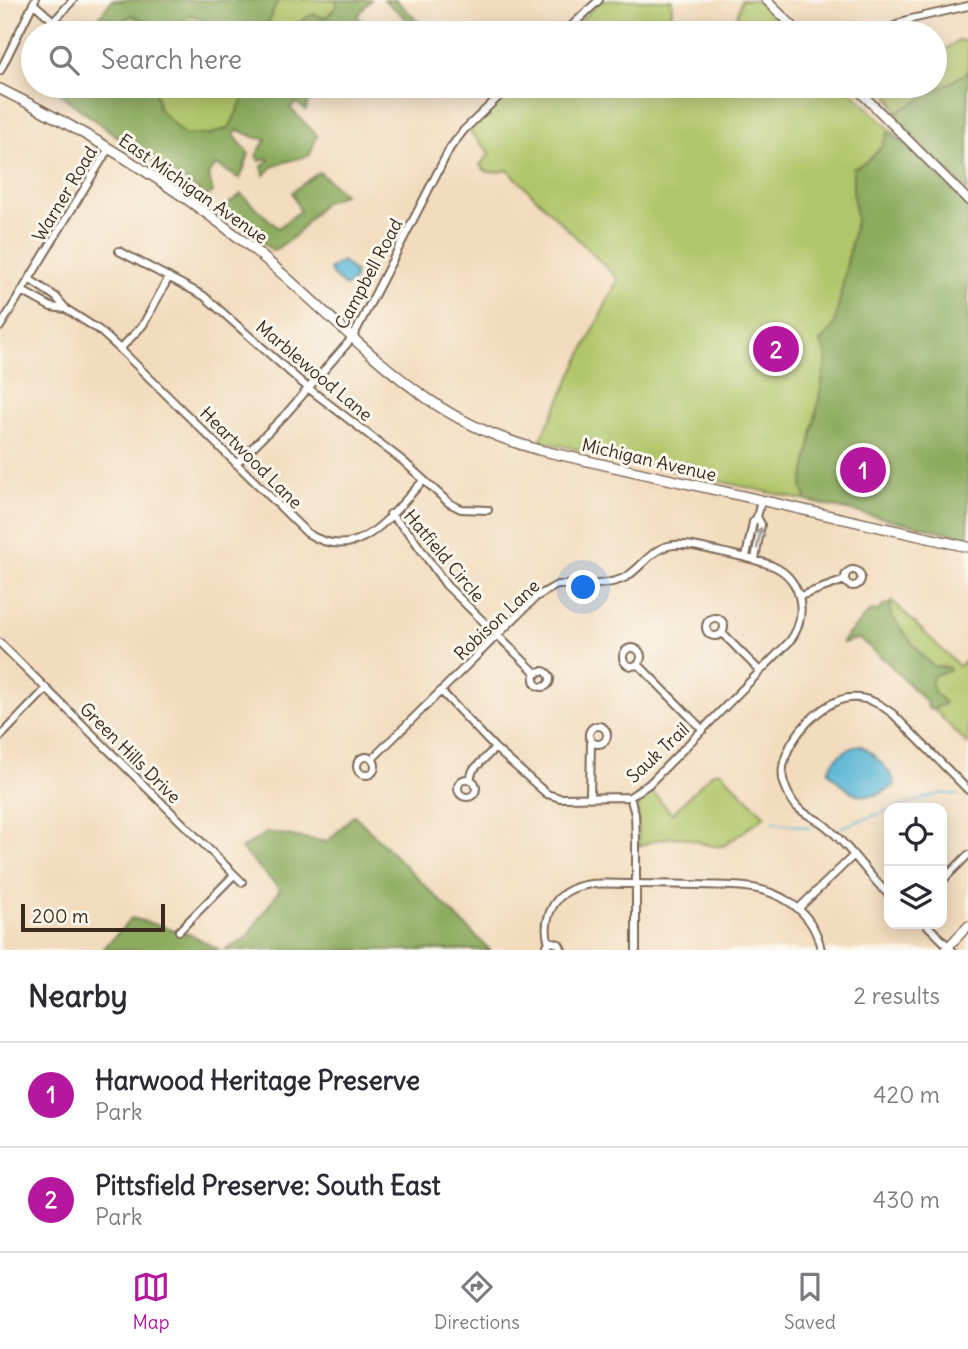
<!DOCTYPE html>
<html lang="en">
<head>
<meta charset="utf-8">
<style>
  :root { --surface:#fff; --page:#f2f2f3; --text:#2b2b33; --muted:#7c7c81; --line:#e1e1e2; --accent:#b5179e }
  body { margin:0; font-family:Delius,sans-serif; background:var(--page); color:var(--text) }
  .controls { position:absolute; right:21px; bottom:21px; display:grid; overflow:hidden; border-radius:14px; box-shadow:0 4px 18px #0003 }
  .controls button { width:63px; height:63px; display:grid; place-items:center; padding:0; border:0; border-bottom:2px solid var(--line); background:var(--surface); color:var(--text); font:35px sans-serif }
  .scale { position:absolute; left:21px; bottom:18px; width:144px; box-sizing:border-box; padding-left:7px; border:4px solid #3b2a1e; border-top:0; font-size:19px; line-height:24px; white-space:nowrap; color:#3b2a1e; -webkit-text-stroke:5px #fbf7ec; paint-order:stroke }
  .you { position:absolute; left:584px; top:588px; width:24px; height:24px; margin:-18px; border:5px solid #fff; border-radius:50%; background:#1a73e8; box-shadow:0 0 0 10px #1a73e833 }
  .badge { display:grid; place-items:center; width:46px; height:46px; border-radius:50%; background:var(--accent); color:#fff; font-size:23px; font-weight:700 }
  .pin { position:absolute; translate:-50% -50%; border:4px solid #fff; box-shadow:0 2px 7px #0006 }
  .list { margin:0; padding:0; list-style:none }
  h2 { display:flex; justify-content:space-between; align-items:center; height:91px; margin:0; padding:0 28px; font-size:30px }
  h2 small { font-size:23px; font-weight:400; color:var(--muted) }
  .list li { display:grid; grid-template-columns:46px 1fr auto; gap:21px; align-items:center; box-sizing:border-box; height:105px; padding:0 28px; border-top:2px solid var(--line) }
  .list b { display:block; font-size:26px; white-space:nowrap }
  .list p { margin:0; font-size:23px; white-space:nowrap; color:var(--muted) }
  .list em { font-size:23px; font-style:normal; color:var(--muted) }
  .icon { flex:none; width:38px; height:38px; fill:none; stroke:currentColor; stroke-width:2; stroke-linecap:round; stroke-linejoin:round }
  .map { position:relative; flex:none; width:968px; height:950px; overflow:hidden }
  .search { position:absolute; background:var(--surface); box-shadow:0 4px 18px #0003; left:21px; right:21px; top:21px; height:77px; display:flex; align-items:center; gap:18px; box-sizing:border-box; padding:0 24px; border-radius:38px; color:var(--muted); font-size:26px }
  .sheet { height:301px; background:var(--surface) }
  nav { display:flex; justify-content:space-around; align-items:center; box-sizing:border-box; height:98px; border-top:2px solid var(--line); background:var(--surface); font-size:19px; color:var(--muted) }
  nav a { display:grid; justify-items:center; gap:4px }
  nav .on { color:var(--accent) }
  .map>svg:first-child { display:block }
</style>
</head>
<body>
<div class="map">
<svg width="968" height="950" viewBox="0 0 968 950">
  <rect width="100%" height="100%" fill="#fbf7ec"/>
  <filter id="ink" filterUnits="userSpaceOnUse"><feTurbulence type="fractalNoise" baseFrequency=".0143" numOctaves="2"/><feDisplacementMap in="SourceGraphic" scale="14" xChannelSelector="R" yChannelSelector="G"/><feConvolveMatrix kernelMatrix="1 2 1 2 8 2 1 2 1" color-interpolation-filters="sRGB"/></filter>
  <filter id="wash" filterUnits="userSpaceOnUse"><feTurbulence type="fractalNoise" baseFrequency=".00686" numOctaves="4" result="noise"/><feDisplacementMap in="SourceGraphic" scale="28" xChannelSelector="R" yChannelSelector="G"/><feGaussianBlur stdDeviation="1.57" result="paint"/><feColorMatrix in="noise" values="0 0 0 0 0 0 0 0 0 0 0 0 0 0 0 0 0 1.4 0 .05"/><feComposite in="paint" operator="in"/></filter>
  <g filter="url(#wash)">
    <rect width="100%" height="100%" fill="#f3dcbe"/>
    <path fill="#b1c66a" stroke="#767844" stroke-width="2" d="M261 0H362L328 33H228Z
      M602 0H672L671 33H567Z
      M741 0H760L793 33H733Z
      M191 14 225 33H111L108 29 132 15 165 31Z
      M959 40 968 42V99L900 117 884 86H935V51L944 50Z
      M154 86H274L175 181 124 137 158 103Z
      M513 86H846L968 206V537L540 441 618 279 508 170C496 172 487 176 480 165L490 153 468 130Z
      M892 601 959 666 968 659V745L861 632Z
      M720 771 765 816 725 845C711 850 694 838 679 837 665 837 653 841 639 846L637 796 648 787 672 814 712 773Z"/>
    <path fill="#8cab5e" stroke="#646a3e" stroke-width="2" d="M112 0H278L269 22C227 39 230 35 192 14L165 31 132 15 108 29 111 33H103L100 16Z
      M337 0H371L357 16 375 33H281L313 14 325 18 337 6Z
      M384 0H396L426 29 423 33Z
      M968 72V191L892 115Z
      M51 86H154L159 109 183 134 207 135 229 128 247 91 256 86H311L306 110 296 103 290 108 317 135 310 155 275 165 264 175 262 166 269 160 266 158 260 161 256 156 266 139 257 138 238 130 234 135 249 154 240 179 217 165 208 174 213 192 206 197C180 174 149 158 121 139 97 122 73 105 51 86Z
      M888 132 916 154 968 206V537L807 501 802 488 827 356 820 342 829 333 835 322 856 219 853 193V168C869 162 883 149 888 132Z
      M319 172 344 194 323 203 295 236 273 251 222 209 241 194 278 228 300 211 292 192Z
      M891 604 890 613 893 618 924 658 934 666 949 668 950 671 934 675 931 682 935 693 945 703 932 710 928 708 927 703 887 662 861 640 856 639 843 643 842 641 871 610 878 611 885 605Z
      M354 815 490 950H224L245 939 280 889 241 849 268 832 327 842Z
      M132 918 192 935 219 950H102Z"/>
    <path fill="#56b5d5" stroke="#48707a" stroke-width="2" d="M342 261 355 273C354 280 353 285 345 286L332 275 330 269Z
      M859 745C869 749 895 774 895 785 867 806 848 794 828 771 835 756 844 750 859 745Z"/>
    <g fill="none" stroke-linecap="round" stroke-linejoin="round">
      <path stroke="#56b5d5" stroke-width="2" d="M895 808 942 793 957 795
        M773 822 810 828
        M842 827 889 810"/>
    </g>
  </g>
  <g filter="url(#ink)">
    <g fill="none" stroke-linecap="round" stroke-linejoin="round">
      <g stroke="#7b6856" stroke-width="10">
        <path id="minor" d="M33 3 67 33
          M54 21 73 0
          M564 33 599 0
          M881 33 907 20 968 6
          M0 71 35 0
          M119 251 204 296 308 388 403 461 449 503 461 509 488 510
          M29 279 56 297 66 309 99 330 120 349 307 533C359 566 390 515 423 481
          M22 291 51 307 66 309
          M0 327 109 148
          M120 349 143 325 169 277
          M236 464 285 415 353 337 450 148 464 130 510 86
          M390 514 410 534 446 585 537 674
          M746 557 753 522 757 517 761 501
          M755 560 761 524 757 517
          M845 578a8 8 0 1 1 16 0a8 8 0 1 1-16 0Z
          M800 596 845 580
          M706 627a9 9 0 1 1 18 0a9 9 0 1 1-18 0Z
          M722 633 760 671
          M0 643 242 882
          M623 657a9 9 0 1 1 18 0a9 9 0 1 1-18 0Z
          M638 664 703 730
          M534 679a8 8 0 1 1 16 0a8 8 0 1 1-16 0Z
          M589 735a9 9 0 1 1 18 0a9 9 0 1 1-18 0Z
          M0 737 46 689
          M357 766a9 9 0 1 1 18 0a9 9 0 1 1-18 0Z
          M372 759 536 597 557 585C578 584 607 587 626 577 641 568 651 550 668 546 686 542 704 549 721 552 738 556 756 559 773 566 803 579 809 618 789 642L649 784 630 797 560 798 547 794 495 748 442 692
          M470 779 473 770 495 748
          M458 788a9 9 0 1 1 18 0a9 9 0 1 1-18 0Z
          M630 797 635 814 636 841V950
          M590 798 591 741
          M942 881 968 855
          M889 895C867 874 851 848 828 828 819 819 806 816 797 807 791 800 787 792 784 783 774 751 818 701 849 698 867 696 880 704 893 714L968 790
          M799 908 854 855
          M926 924 952 950
          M179 931 234 875
          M549 943C542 923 551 898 572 889 590 881 611 884 630 884 665 884 699 885 733 886 773 887 813 906 821 950
          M545 950 547 945 552 942 559 944 562 950"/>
      </g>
      <g stroke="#7b6856" stroke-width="11">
        <path id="major" d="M766 0 800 33
          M854 86 968 200
          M945 950 968 926"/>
      </g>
      <g stroke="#7b6856" stroke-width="12">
        <path id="highway" d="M0 89C88 132 170 183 247 244 309 293 363 354 428 399 462 423 500 439 539 450L968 547"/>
      </g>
      <use href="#minor" stroke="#fff" stroke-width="6"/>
      <use href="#major" stroke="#fff" stroke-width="8"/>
      <use href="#highway" stroke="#fff" stroke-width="9"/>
    </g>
    <defs><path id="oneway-shaft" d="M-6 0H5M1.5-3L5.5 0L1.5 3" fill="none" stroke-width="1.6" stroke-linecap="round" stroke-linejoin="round" transform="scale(1.75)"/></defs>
    <use stroke="#a79f9a" href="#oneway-shaft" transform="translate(759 538) rotate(-80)"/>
  </g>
  <g text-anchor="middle" stroke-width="6" stroke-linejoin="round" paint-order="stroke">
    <g font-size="18" fill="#3b2a1e" stroke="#fbf7ec">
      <text transform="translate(193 189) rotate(35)" y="6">East Michigan Avenue</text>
      <text transform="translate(65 194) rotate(-59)" y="6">Warner Road</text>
      <text transform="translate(369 274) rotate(-62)" y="6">Campbell Road</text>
      <text transform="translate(314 371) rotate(40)" y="6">Marblewood Lane</text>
      <text transform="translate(251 458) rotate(45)" y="6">Heartwood Lane</text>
      <text transform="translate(649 460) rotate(13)" y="6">Michigan Avenue</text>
      <text transform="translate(444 556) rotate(50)" y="6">Hatfield Circle</text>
      <text transform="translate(497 620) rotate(-43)" y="6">Robison Lane</text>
      <text transform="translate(130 753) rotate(45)" y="6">Green Hills Drive</text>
      <text transform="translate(658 753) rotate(-43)" y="6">Sauk Trail</text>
    </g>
  </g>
</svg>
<div class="controls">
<button><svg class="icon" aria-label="locate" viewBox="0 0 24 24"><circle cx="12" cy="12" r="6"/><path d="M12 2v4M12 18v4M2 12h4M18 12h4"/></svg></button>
<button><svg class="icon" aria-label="layers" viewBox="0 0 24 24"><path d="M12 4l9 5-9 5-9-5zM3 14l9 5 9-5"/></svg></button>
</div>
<div class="scale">200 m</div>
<div class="you"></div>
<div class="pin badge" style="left:863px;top:470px">1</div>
<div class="pin badge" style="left:776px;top:349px">2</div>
<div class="search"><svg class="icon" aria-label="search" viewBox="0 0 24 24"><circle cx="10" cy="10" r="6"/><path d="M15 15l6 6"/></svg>Search here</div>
</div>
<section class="sheet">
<h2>Nearby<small>2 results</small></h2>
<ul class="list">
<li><span class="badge">1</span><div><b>Harwood Heritage Preserve</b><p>Park</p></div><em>420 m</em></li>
<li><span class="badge">2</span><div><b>Pittsfield Preserve: South East</b><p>Park</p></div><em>430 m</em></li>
</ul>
</section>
<nav>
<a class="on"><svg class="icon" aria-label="map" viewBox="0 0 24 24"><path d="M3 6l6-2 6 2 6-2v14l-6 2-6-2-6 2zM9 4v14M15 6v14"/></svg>Map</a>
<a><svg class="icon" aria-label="directions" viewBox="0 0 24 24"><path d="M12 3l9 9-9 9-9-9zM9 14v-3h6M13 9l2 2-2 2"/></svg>Directions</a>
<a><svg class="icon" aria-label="saved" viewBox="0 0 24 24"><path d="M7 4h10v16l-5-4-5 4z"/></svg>Saved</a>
</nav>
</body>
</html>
